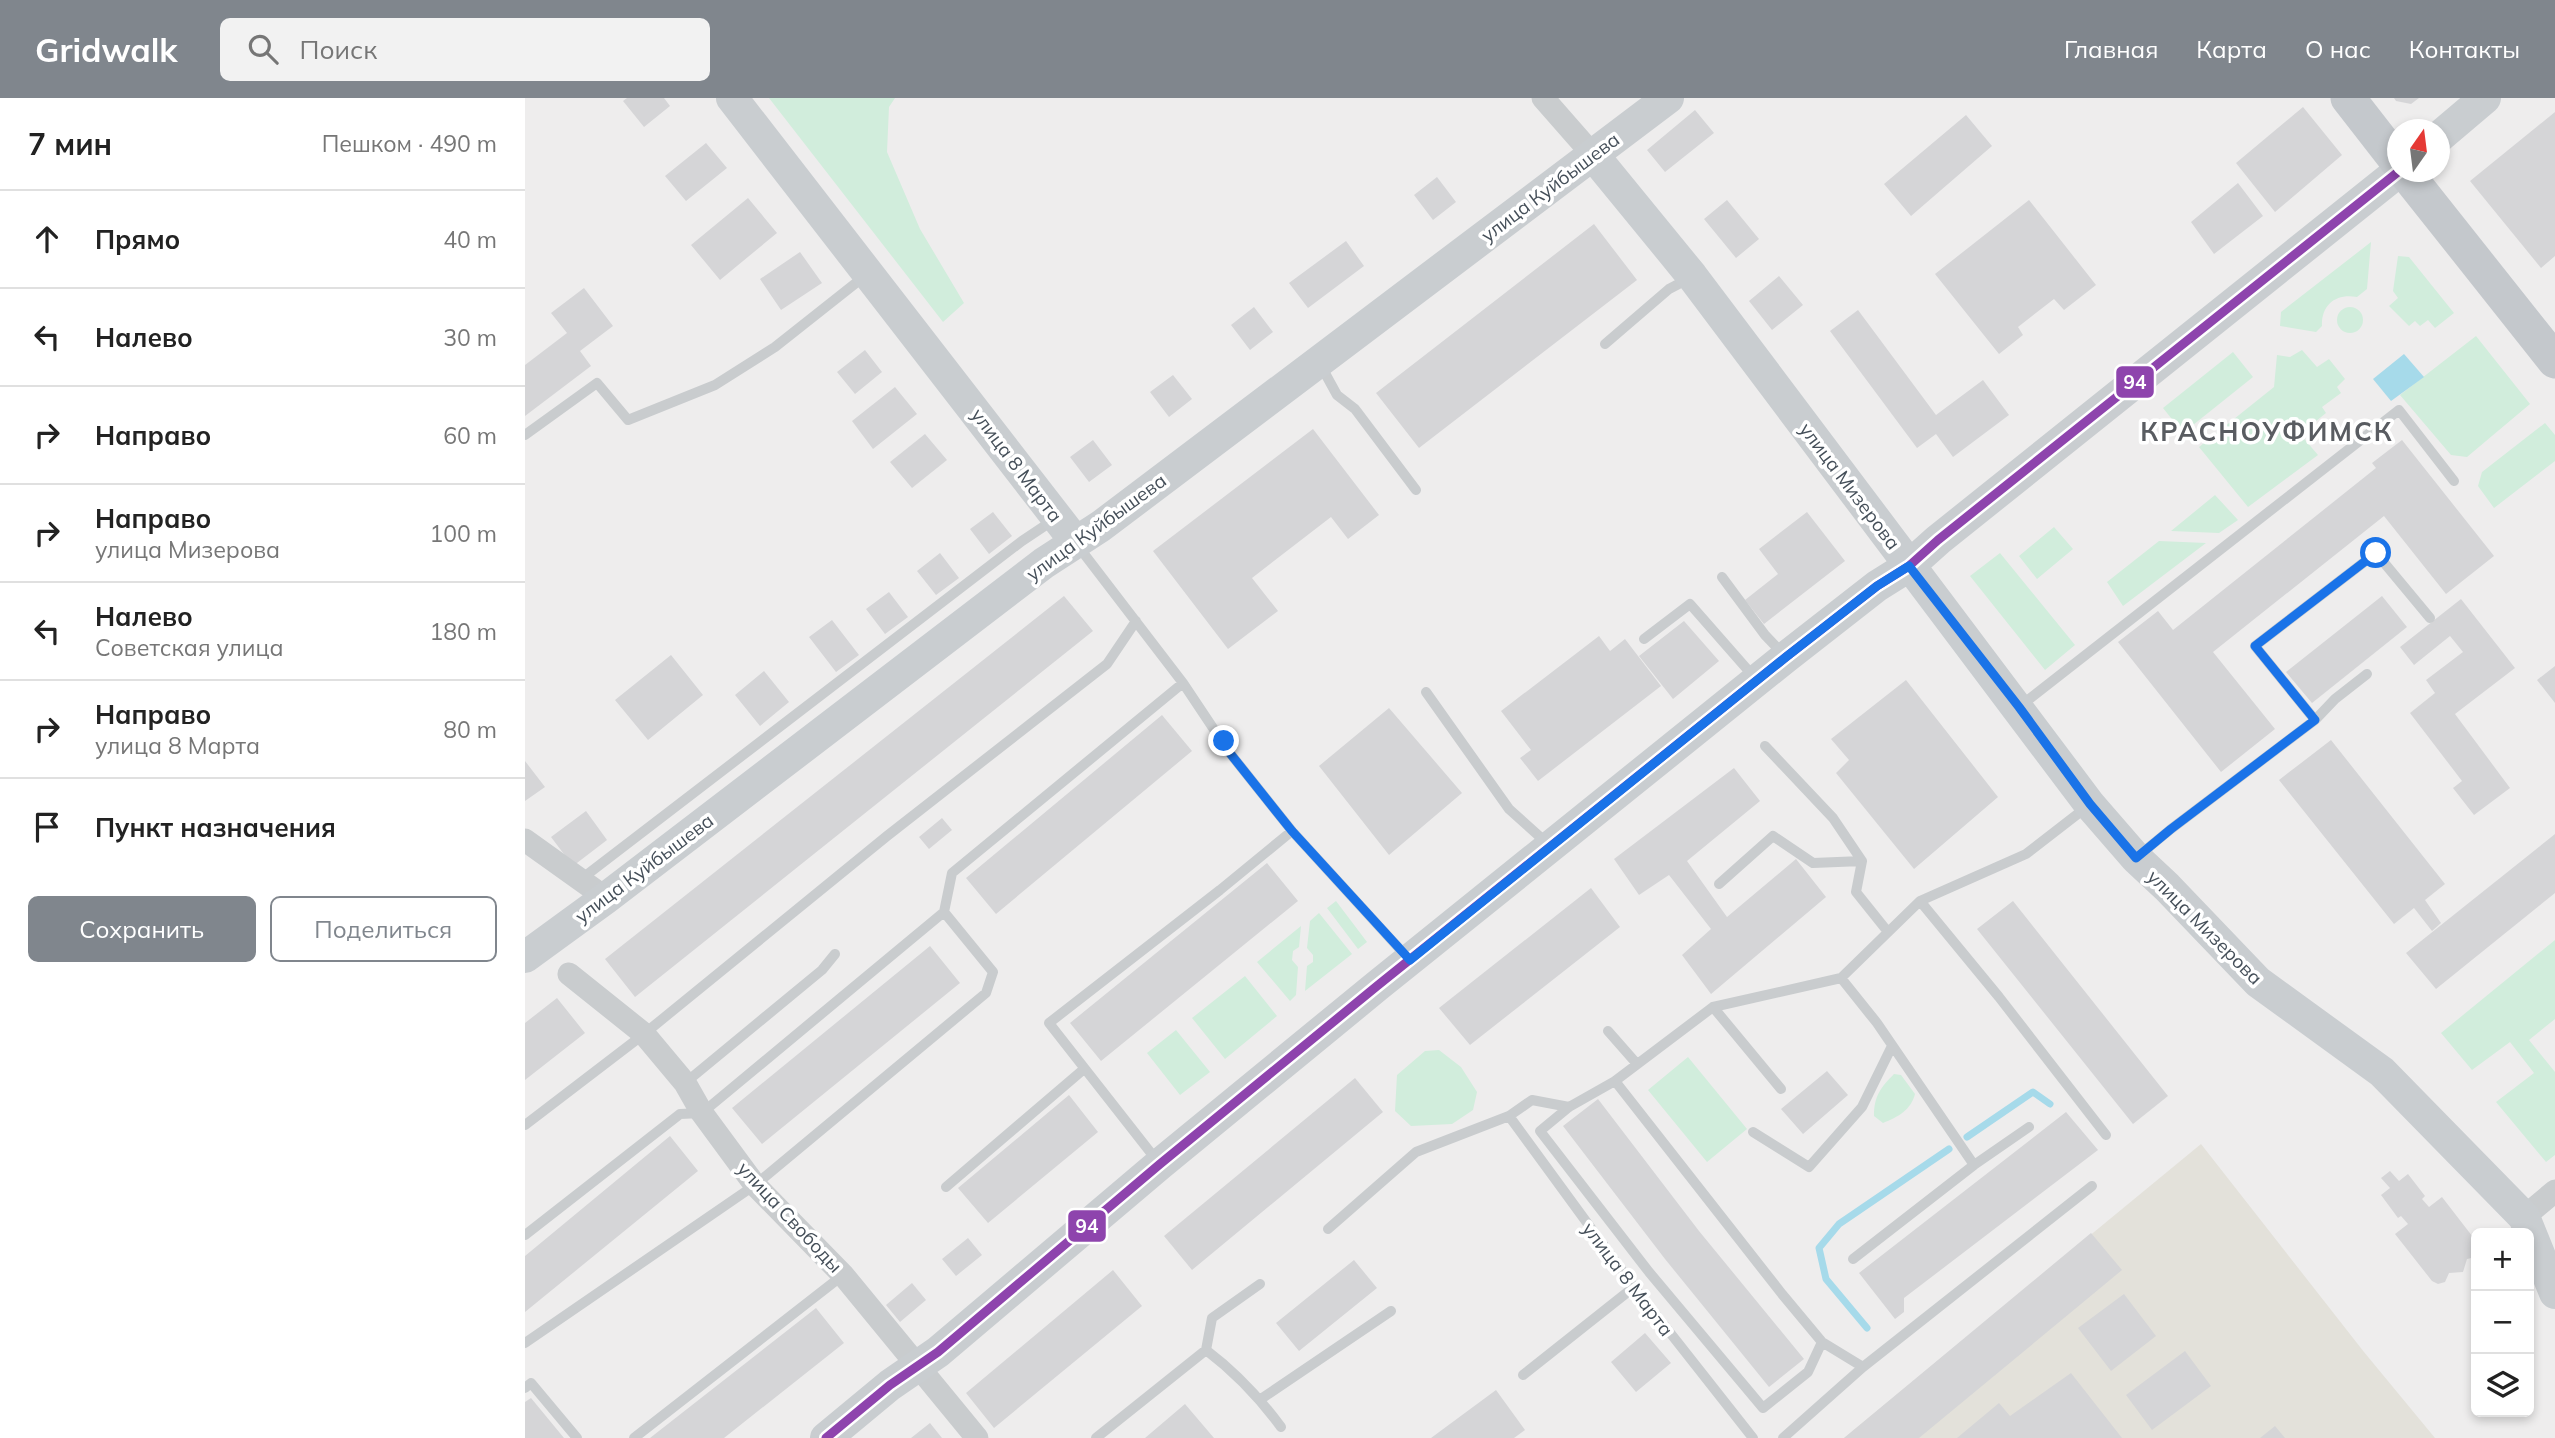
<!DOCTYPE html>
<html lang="ru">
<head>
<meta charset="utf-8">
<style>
  :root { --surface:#fff; --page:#f2f2f2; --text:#222; --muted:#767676; --line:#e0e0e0; --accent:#80868d }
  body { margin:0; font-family:Mulish,sans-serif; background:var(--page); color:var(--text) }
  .controls { position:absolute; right:21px; bottom:21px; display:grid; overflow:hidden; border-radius:10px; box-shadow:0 4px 10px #0003 }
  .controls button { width:63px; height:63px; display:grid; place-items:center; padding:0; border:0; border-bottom:2px solid var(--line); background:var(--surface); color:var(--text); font:35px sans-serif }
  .compass { position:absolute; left:1862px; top:21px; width:63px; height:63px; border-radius:50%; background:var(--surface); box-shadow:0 4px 10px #0003; rotate:14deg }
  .stop { position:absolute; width:21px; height:21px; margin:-16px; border:5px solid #1a73e8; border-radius:50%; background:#fff }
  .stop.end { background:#1a73e8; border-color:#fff; box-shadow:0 2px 7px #0008 }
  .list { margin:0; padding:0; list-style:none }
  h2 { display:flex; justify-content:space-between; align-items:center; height:91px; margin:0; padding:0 28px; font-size:30px }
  h2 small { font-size:23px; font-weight:400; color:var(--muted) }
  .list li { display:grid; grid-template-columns:46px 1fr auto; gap:21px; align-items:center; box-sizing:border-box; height:98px; padding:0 28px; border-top:2px solid var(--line) }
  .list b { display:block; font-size:26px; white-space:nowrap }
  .list p { margin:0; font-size:23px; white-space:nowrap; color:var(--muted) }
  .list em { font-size:23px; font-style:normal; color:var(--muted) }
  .actions { display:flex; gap:14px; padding:21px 28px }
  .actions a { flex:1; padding:16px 0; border:2px solid var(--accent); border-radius:10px; text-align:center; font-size:24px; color:var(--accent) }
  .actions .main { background:var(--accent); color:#fff }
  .icon { flex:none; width:38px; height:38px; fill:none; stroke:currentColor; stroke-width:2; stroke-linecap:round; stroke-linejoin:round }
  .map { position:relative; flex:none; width:2030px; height:1340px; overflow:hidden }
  header { display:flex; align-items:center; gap:42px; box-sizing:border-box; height:98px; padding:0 35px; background:var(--accent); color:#fff }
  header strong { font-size:33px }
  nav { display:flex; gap:38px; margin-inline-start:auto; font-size:24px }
  .search { width:490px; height:63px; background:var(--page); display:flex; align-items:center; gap:18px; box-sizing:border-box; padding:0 24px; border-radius:10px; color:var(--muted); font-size:26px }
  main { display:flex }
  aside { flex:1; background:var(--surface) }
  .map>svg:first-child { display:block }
</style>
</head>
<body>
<header>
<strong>Gridwalk</strong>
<div class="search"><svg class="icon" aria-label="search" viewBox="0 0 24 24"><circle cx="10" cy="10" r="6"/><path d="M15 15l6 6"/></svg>Поиск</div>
<nav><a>Главная</a><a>Карта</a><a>О нас</a><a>Контакты</a></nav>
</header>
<main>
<aside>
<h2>7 мин<small>Пешком · 490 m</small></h2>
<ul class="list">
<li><svg class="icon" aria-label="ahead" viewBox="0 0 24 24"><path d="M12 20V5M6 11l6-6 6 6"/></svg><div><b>Прямо</b></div><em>40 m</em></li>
<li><svg class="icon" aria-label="left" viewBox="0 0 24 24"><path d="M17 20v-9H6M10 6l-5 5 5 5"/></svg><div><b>Налево</b></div><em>30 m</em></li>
<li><svg class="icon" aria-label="right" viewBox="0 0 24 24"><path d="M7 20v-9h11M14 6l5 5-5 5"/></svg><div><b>Направо</b></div><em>60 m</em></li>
<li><svg class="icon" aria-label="right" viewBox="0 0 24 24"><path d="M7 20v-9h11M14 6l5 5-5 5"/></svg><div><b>Направо</b><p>улица Мизерова</p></div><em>100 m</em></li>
<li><svg class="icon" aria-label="left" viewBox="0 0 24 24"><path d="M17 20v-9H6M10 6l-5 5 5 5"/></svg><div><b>Налево</b><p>Советская улица</p></div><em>180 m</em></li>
<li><svg class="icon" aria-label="right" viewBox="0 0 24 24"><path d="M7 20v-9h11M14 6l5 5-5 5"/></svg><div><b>Направо</b><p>улица 8 Марта</p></div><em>80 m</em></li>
<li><svg class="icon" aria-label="arrive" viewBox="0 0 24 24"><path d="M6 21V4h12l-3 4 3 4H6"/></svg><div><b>Пункт назначения</b></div></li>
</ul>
<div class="actions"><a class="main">Сохранить</a><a>Поделиться</a></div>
</aside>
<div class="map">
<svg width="2030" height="1340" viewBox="0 0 2030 1340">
  <rect width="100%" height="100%" fill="#eeeded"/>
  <path fill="#e3e1da" d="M1676 1046 1839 1254 1910 1340H1319Z"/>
  <path fill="#d1eddc" d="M244 0H370L364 9 362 54 395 131 439 205 418 224Z
    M1846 144 1842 191 1832 199C1812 195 1796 206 1797 228L1791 234 1755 228 1756 214Z
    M1873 158 1884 159 1929 215 1910 230 1903 222 1895 228 1890 223 1884 228 1864 208 1873 200 1868 193Z
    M1812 222a13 13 0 1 1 26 0a13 13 0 1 1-26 0Z
    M1951 238 2005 306 1942 359 1926 357 1875 297Z
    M1777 252 1792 269 1804 261 1820 281 1812 289 1816 295 1797 309 1801 315 1775 336 1793 357 1723 409 1674 349 1749 289 1752 257 1765 259Z
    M1708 254 1728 279 1658 335 1638 310Z
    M2020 325 2030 337V363L1969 410 1953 388 1957 374Z
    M1690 397 1713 422 1694 435 1646 433Z
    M1529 429 1548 451 1512 481 1494 458Z
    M1634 443 1681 445 1598 508 1582 484Z
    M1475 455 1550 547 1520 572 1445 478Z
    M811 803 842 844 833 851 802 810Z
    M794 815 827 856 780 893 782 868 788 864V857L782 850 785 823Z
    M776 828 774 849 768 853 767 862 773 869 771 897 765 903 732 864Z
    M2030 842V921L2004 942 2030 974V1057L2021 1064 1971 1004 2009 975 1985 944 1947 972 1916 935Z
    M720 878 752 918 700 961 667 920Z
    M651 932 685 974 655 997 622 955Z
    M914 952 936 969 952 994 948 1012 927 1026 886 1028 870 1013 872 977 900 953Z
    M1163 959 1222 1031 1182 1064 1123 992Z
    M1369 976 1376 977 1390 996C1386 1012 1373 1019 1358 1025L1349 1018C1349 998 1356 989 1369 976Z"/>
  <path fill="#a6daea" d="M1879 256 1899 279 1866 303 1848 281Z"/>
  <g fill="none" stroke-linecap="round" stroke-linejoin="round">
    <path stroke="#a6daea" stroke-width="7" d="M1442 1039 1508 994 1525 1006
      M1342 1230 1301 1181 1294 1150 1314 1126 1424 1051"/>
  </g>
  <path fill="#d5d5d7" d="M102 0H139L145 8 119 29 98 3Z
    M1869 0H1894L1886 6 1871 3Z
    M1778 9 1817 57 1750 114 1711 65Z
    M1170 12 1189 35 1140 74 1122 52Z
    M2030 14V158L2016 170 1945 83Z
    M1441 17 1467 48 1386 118 1359 86Z
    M181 45 202 70 161 103 140 78Z
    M912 79 931 104 908 122 889 97Z
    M1713 85 1738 118 1689 156 1666 124Z
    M223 100 252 135 195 182 166 147Z
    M1202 102 1234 141 1211 160 1179 121Z
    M1504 102 1571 187 1539 212 1529 201 1493 229 1498 237 1474 256 1410 176Z
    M1069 126 1112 182 894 350 851 295Z
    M821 143 839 168 783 210 764 185Z
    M275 154 297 185 256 212 235 181Z
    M1254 178 1278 207 1247 232 1224 203Z
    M59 190 88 228 55 253 66 268 0 318V267L42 235 26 215Z
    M729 209 748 234 725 252 706 227Z
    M1333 212 1411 317 1458 282 1484 317 1428 359 1411 336 1392 350 1305 233Z
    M340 252 357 274 330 296 312 274Z
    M648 277 667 301 644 319 625 294Z
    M370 289 392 316 348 351 327 323Z
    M788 331 854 417 823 441 806 419 727 480 753 513 703 551 628 453Z
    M400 336 422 362 387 390 365 364Z
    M568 342 587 367 564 384 545 359Z
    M1877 342 1969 458 1921 496 1859 418 1688 554 1750 631 1696 674 1593 544 1633 513 1648 532 1851 370 1847 365Z
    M468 414 487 438 464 456 445 431Z
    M1282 414 1320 463 1239 526 1220 502 1253 476 1234 451Z
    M415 455 434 480 411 497 392 473Z
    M364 494 383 519 360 536 341 511Z
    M539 498 568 533 110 899 80 861Z
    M1857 498 1882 529 1787 605 1761 574Z
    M1936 501 1990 570 1930 616 1985 690 1949 717 1928 690 1937 683 1885 615 1910 595 1901 582 1938 554 1925 538 1889 567 1875 549Z
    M307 522 334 557 311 574 284 539Z
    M1159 523 1194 563 1148 601 1114 558Z
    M1074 538 1085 553 1100 541 1136 588 1013 683 995 660 1006 652 976 613Z
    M146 557 178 597 123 642 90 602Z
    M2030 568V605L2012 582Z
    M239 573 264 604 235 628 210 597Z
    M1381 582 1473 699 1389 771 1311 675 1324 662 1306 641Z
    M864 610 937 695 864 757 794 668Z
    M637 617 667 653 471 816 441 780Z
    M1806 642 1920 786 1900 802 1916 825 1907 833 1889 810 1869 826 1754 682Z
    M0 663 20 689 0 703Z
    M1209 670 1235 703 1162 763 1202 819 1271 761 1301 799 1186 896 1157 857 1186 831 1144 777 1114 797 1089 761Z
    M61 713 82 742 48 768 26 739Z
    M417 720 427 732 404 751 394 739Z
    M2030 736V795L1911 891 1881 855Z
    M742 765 773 803 576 963 545 925Z
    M1066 790 1095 829 945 947 914 910Z
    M1488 803 1643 998 1608 1026 1452 831Z
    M405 848 435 885 237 1046 207 1010Z
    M32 900 60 935 0 982V925Z
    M1302 973 1323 997 1278 1036 1256 1011Z
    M830 980 858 1014 667 1172 639 1138Z
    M544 997 573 1034 463 1125 433 1090Z
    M1073 1001 1174 1133 1279 1261 1244 1289 1140 1161 1038 1028Z
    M1541 1014 1573 1052 1379 1200V1214L1370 1221 1334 1175Z
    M145 1038 173 1073 0 1214V1158Z
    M1865 1073 1874 1083 1883 1076 1900 1098 1897 1101 1904 1109 1917 1099 1951 1143V1159L1942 1161 1938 1174 1924 1175 1920 1184 1913 1186 1907 1183 1870 1136 1883 1126 1876 1118 1873 1120 1856 1097 1865 1090 1856 1080Z
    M1566 1135 1597 1172 1556 1206 1394 1340H1319Z
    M443 1140 457 1157 431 1178 417 1161Z
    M829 1162 852 1190 774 1253 751 1225Z
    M588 1172 617 1208 469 1330 441 1295Z
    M387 1185 401 1202 375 1224 361 1207Z
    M1599 1196 1631 1238 1586 1273 1553 1230Z
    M291 1210 319 1245 199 1340H125Z
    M1120 1235 1146 1265 1111 1294 1086 1264Z
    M1660 1253 1686 1288 1627 1332 1601 1297Z
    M1546 1275 1597 1340H1432L1474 1305 1485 1318Z
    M971 1292 1000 1332 989 1340H906Z
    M6 1300 39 1340H0V1304Z
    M660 1306 689 1340H620Z
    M405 1325 417 1340H386Z
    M1750 1328 1760 1340H1735Z"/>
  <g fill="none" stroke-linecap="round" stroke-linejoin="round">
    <path stroke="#c9ccce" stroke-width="10" d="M1080 246 1144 191 1165 180
      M795 266 812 297 830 311 891 392
      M0 337 72 285 103 322 190 287 250 249 341 177
      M553 448 658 585 704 654 767 733 882 859
      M1197 479 1240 537 1259 557
      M1119 541 1165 506 1229 579
      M901 594 984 711 1024 747
      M1494 609 1874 312 1929 383
      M1790 622 1730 548 1851 455 1905 520
      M1240 648 1308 720 1337 763 1331 794 1363 834
      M1612 759 1646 731 1790 622 1810 601 1842 576
      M55 782 497 443 530 421
      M1194 786 1248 738 1288 765 1337 763
      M1395 803 1474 899 1581 1037
      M1316 880 1352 925 1449 1067
      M1188 909 1256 991
      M1083 933 1112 966
      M1090 983 1257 1196 1297 1244 1338 1269
      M160 985 297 872 310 856
      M984 1018 1109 1189 1228 1340
      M0 1027 119 936 362 738 582 566 611 523
      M1228 1034 1284 1069 1337 1009 1367 948
      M633 1064 524 925 695 792 767 733
      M421 1089 559 971
      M803 1131 891 1054 984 1018 1007 1002 1044 1009
      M0 1137 155 1016 177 1015 419 814 427 775 658 585
      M1328 1161 1449 1067 1504 1029
      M1297 1244 1283 1274 1238 1310 1124 1174 1015 1033 1044 1009 1090 983 1188 909 1316 880 1395 803 1501 756 1563 708
      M0 1245 230 1087 461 895 468 874 419 814
      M681 1252C710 1274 734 1299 756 1329
      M998 1277 1109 1189
      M0 1290 6 1285 52 1340
      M736 1301 866 1213
      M109 1340 318 1177
      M571 1340 681 1252 687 1220 735 1186
      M1258 1340 1338 1269 1567 1088"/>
    <path stroke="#c9ccce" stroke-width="23" d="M1018 0 1068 57
      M0 742 81 800
      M44 876 119 936 160 985 177 1015 230 1087 318 1177 452 1340
      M1999 1119 2030 1093"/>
    <path stroke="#c9cdd0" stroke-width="32" d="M207 0 550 443
      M1914 39 1960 0
      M1068 57 1167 178 1565 707 1611 760 1642 789 1733 884 1857 974 1999 1119 2030 1195
      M0 859 81 800 519 465 576 428 1143 0
      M301 1340 365 1287 413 1254 635 1066 852 888 1261 559 1352 488 1384 468 1413 442 1873 74"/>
    <path stroke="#c4c8cc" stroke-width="35" d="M1823 0 1872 63
      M1880 74 2030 263"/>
    <g stroke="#fff" stroke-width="14">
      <path id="bus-1" d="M301 1340 365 1287 413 1254 635 1066 852 888 1261 559 1352 488 1384 468 1413 442 1873 74"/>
    </g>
    <use href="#bus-1" stroke="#8e44ad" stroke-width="9"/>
  </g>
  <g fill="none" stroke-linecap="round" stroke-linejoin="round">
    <path stroke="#1a73e8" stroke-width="9" d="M699 643 704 654 767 733 885 862 1261 559 1352 488 1384 468 1494 609 1565 706 1611 760 1646 731 1790 622 1730 548 1851 455"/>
  </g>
  <g text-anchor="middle" stroke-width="7" stroke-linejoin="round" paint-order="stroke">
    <g font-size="19" fill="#454f59" stroke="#fff">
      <text transform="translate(1025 89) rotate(-37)" y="7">улица Куйбышева</text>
      <text transform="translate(492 367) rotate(53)" y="7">улица 8 Марта</text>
      <text transform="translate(1325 388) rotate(53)" y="7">улица Мизерова</text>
      <text transform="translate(571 429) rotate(-36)" y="7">улица Куйбышева</text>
      <text transform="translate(119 770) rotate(-37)" y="7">улица Куйбышева</text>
      <text transform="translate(1680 829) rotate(45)" y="7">улица Мизерова</text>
      <text transform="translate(265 1119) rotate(47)" y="7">улица Свободы</text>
      <text transform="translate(1103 1181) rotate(53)" y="7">улица 8 Марта</text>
    </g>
    <g font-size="26" font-weight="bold" letter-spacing="2" fill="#595c61" stroke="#fff">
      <text x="1742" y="343">КРАСНОУФИМСК</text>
    </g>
  </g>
  <g stroke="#fff" stroke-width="2.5">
    <rect x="1590" y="267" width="40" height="34" rx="7" fill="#8e44ad"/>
    <rect x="542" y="1111" width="40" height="34" rx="7" fill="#8e44ad"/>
  </g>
  <g font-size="19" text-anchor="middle" font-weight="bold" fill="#fff">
    <text x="1610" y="291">94</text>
    <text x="562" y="1135">94</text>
  </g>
</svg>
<div class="controls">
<button>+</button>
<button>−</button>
<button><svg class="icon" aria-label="layers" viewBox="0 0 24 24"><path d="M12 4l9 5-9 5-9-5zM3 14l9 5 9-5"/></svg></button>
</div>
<svg class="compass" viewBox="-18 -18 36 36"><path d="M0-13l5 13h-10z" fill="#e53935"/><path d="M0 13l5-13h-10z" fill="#767676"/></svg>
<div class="stop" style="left:1851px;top:455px"></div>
<div class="stop end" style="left:699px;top:643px"></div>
</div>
</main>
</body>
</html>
